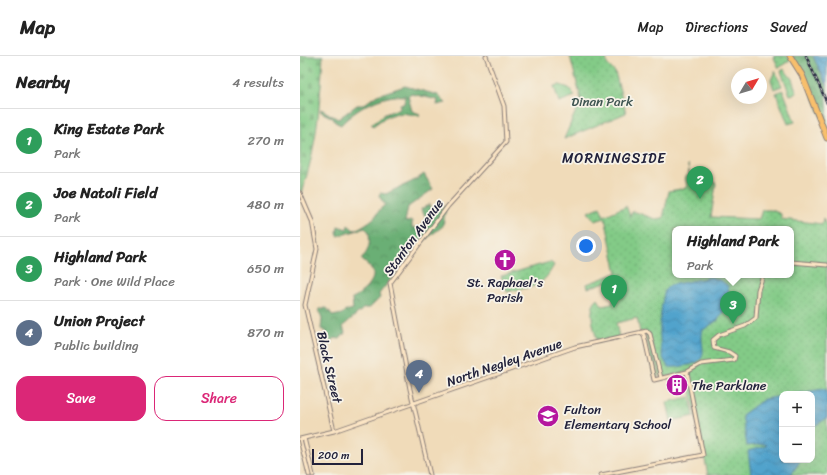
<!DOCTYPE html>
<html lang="en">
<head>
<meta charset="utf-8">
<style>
  :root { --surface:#fff; --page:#f6f6f6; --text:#222; --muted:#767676; --line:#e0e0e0; --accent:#db2777 }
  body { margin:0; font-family:Sriracha,sans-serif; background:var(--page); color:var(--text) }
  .controls { position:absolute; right:12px; bottom:12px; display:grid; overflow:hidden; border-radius:8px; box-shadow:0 4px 16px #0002 }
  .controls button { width:36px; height:36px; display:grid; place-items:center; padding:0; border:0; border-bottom:1px solid var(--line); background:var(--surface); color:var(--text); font:20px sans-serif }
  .compass { position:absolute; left:431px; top:12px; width:36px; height:36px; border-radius:50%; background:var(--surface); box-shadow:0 4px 16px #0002; rotate:52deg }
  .scale { position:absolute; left:12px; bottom:10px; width:51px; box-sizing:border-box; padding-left:4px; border:2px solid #22223b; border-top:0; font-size:11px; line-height:14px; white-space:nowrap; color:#22223b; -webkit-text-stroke:3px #f7f3e8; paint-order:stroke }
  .you { position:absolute; left:286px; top:190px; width:14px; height:14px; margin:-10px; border:3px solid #fff; border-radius:50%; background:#1a73e8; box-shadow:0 0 0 6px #1a73e833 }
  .badge { display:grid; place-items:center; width:26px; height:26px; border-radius:50%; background:var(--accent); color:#fff; font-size:13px; font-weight:700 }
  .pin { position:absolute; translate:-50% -33px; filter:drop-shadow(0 1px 2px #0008) }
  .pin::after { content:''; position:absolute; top:21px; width:14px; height:12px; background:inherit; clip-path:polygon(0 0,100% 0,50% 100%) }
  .popup { position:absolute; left:372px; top:170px; width:122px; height:52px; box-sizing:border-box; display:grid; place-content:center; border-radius:8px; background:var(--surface); filter:drop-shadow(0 1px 3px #0005); font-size:13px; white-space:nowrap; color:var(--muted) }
  .popup b { font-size:15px; color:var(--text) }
  .popup::after { content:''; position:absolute; left:50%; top:100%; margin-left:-8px; border:8px solid transparent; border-top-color:var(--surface) }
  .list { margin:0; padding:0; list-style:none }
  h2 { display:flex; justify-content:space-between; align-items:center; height:52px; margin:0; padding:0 16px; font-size:17px }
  h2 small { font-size:13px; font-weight:400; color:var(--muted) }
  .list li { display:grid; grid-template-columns:26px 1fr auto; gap:12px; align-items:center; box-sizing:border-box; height:64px; padding:0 16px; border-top:1px solid var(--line) }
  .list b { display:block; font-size:15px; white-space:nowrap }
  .list p { margin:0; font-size:13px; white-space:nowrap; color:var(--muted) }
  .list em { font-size:13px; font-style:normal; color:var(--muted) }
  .actions { display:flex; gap:8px; padding:12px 16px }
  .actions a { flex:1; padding:9px 0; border:1px solid var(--accent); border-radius:12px; text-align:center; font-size:14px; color:var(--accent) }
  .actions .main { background:var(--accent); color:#fff }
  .map { position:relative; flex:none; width:527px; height:419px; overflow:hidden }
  header { display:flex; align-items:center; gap:24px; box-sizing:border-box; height:56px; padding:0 20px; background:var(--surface); border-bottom:1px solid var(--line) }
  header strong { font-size:19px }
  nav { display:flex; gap:22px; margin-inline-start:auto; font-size:14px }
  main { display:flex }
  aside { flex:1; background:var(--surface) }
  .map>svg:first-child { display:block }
</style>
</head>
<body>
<header>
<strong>Map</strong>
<nav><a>Map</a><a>Directions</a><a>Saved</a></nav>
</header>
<main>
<aside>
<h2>Nearby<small>4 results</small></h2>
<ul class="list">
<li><span class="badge" style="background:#2e9e5b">1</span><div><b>King Estate Park</b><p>Park</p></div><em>270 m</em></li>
<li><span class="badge" style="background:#2e9e5b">2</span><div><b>Joe Natoli Field</b><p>Park</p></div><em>480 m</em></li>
<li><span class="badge" style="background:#2e9e5b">3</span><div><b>Highland Park</b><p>Park · One Wild Place</p></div><em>650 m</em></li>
<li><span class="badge" style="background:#5c6f8a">4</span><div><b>Union Project</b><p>Public building</p></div><em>870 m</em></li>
</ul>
<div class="actions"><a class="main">Save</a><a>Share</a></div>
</aside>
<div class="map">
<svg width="527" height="419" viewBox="0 0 527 419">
  <defs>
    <pattern id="forest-crowns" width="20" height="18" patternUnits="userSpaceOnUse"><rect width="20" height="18" fill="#6aaf74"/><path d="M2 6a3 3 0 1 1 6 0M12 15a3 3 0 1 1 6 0" fill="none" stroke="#578e60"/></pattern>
    <pattern id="cemetery-stones" width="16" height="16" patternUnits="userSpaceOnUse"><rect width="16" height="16" fill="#83cb87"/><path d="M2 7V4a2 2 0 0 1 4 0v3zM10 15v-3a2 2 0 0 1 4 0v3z" fill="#71ae75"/></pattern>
    <pattern id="park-dots" width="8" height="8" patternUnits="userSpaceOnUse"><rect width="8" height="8" fill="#83cb87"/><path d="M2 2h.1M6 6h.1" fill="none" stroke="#71ae75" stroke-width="1.8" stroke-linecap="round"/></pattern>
    <pattern id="water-waves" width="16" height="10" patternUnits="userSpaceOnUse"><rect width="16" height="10" fill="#51a3cc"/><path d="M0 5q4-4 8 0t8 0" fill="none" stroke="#4384a7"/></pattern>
  </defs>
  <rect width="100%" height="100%" fill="#f7f3e8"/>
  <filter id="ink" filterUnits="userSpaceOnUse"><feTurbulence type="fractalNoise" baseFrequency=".025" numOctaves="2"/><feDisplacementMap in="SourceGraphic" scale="8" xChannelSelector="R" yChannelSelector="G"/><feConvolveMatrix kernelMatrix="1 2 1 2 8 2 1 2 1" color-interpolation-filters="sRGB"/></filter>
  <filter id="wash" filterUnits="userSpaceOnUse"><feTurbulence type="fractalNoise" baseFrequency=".012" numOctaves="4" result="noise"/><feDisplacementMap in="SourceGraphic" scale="16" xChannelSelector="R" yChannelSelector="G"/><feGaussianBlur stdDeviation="0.9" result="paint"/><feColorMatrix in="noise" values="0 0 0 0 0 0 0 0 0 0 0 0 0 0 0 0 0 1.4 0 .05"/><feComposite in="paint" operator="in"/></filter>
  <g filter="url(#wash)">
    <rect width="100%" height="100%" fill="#f0dbb9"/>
    <path fill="#83cb87" stroke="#527661" d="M260 29 269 32 275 40 259 46 254 30Z
      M345 277H348L349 279 358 321 355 322Z"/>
    <path fill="url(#forest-crowns)" stroke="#466858" d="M492 0H513L527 29V76L505 19Z
      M105 30 138 39 146 47 137 49 138 44 112 38 108 40 112 55 120 58 119 60C98 55 90 57 73 70L71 68 85 58 100 52V48H104L105 40C84 37 55 53 41 69L35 66 33 62 21 56V53L38 63 57 49H63L77 39Z
      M124 118 133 133 108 151 105 166 112 165V172L120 171 128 164 121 153 130 148 132 156 146 150 143 170 116 191 79 238 80 242 70 252H64L43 270 45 277 40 283 34 282 28 290 26 276 21 273 22 263 19 253 27 252 33 260 42 258 45 255 53 253 52 243C60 238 78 225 72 214 70 210 64 206 61 203 70 194 70 188 69 176L65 172 38 180 37 177 38 170 47 173 48 169 54 174C60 172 69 166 74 162 78 157 79 153 85 149L79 140 80 137 86 138C98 131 113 127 124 118Z"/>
    <path fill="url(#cemetery-stones)" stroke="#527661" d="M0 0H23C20 46 17 94 1 137L0 134Z"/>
    <path fill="url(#park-dots)" stroke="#527661" fill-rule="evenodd" d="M270 0H306L307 8 315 16 326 57 264 83 281 43Z
      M473 0H487L490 4 479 12Z
      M484 13 492 23 497 37 490 39 481 15Z
      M475 15 482 30 474 33 471 24Z
      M483 34 495 66 488 68 476 37Z
      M527 50V58L521 60 518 53Z
      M388 109 390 120 412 122 416 128 411 161 459 163 462 154H472L481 158V163L522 168 523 162 527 172V419H408L387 316 361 322 348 275 340 276 337 262 316 267 319 281 297 286C295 273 286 253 298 243L302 250 312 248 314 241 311 224 288 232 287 228 317 217 305 162 295 165 288 156 300 151 304 160 326 150 330 160 333 155 355 163 363 162 369 135 386 132 387 129 385 121 389 119ZM375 173H491V219H375ZM482 338H512V404H482Z
      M250 206 254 209C241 234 231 230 207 236L201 220Z
      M390 341 394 360 371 365 367 346Z"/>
    <path fill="url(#water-waves)" stroke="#3a6284" d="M513 0H527V29Z
      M411 221 422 225 428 230 430 246 418 264 403 274C398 288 413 305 388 309 382 310 375 312 369 311 355 300 360 250 365 234L370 229Z
      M523 333 527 334V362L512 372V338H494Z
      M482 340V404L500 405 491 419H451L448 395 466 390 465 388 447 390 442 359 464 343Z"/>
  </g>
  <g filter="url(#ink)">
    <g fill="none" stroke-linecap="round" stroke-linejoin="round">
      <g stroke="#897e7a" stroke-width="5">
        <path id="secondary" d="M0 137 12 165 17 193 5 249 34 375
          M491 206 527 209
          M341 276 344 279 354 324 387 316 401 308 434 304 435 300 429 296 414 292 413 284 419 279 445 270 456 262 458 234 463 219
          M4 382 13 419
          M0 383 34 375 275 291 347 275 350 278 361 322
          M0 383 9 419
          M130 419 110 333 90 227 148 150 206 86 204 50 186 0
          M301 419 403 399 387 316"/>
      </g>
      <g stroke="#897e7a" stroke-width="7">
        <path id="highway" d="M490 0 502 19 527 82"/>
      </g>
      <use href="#secondary" stroke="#fce5c4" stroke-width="3"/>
      <use href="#highway" stroke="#f8bf6c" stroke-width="5"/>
      <g stroke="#22223b" stroke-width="2.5">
        <path id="rail" d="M506 0 527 47"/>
      </g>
      <use href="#rail" stroke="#f7f3e8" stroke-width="1" stroke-dasharray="3" stroke-linecap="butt"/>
    </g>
  </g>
  <defs>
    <g id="church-disc" transform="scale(1.15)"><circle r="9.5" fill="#b5179e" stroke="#f7f3e8"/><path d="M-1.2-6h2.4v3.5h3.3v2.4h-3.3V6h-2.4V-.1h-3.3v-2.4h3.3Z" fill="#fff"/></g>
    <g id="building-disc" transform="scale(1.15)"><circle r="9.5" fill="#b5179e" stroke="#f7f3e8"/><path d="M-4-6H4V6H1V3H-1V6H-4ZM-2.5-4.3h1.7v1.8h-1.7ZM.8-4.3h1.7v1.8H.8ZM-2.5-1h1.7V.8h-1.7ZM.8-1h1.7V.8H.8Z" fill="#fff"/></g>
    <g id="school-disc" transform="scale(1.15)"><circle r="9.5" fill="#b5179e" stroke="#f7f3e8"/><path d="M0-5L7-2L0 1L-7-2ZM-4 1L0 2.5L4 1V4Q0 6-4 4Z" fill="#fff"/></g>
  </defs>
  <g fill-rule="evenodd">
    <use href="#church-disc" x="205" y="204"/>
    <use href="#building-disc" x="377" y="329"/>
    <use href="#school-disc" x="248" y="360"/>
  </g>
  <g text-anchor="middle" stroke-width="3.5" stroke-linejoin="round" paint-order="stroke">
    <g font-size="13" fill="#3f5552" stroke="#f7f3e8">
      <text x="302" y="50">Dinan Park</text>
    </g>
    <g font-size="13" fill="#22223b" stroke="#f7f3e8">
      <text transform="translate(113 181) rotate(-54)" y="5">Stanton Avenue</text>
      <text transform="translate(204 306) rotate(-19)" y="5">North Negley Avenue</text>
      <text transform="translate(30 311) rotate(77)" y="5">Black Street</text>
    </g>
    <g font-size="13" fill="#22223b" stroke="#f7f3e8" text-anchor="start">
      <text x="205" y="231" text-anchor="middle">St. Raphael's<tspan x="205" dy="15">Parish</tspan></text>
      <text x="392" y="334">The Parklane</text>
      <text x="264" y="358">Fulton<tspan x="264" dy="15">Elementary School</tspan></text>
    </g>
    <g font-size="14" letter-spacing="1" fill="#22223b" stroke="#f7f3e8">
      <text x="314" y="107">MORNINGSIDE</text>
    </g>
  </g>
</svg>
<div class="controls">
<button>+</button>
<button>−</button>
</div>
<svg class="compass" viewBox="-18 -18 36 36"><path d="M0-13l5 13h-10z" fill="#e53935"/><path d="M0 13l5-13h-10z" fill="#767676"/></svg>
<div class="scale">200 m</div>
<div class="you"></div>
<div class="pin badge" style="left:314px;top:252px;background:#2e9e5b">1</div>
<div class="pin badge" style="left:400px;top:143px;background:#2e9e5b">2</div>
<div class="pin badge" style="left:433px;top:268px;background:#2e9e5b">3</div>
<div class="popup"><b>Highland Park</b>Park</div>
<div class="pin badge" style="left:119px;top:337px;background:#5c6f8a">4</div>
</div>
</main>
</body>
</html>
